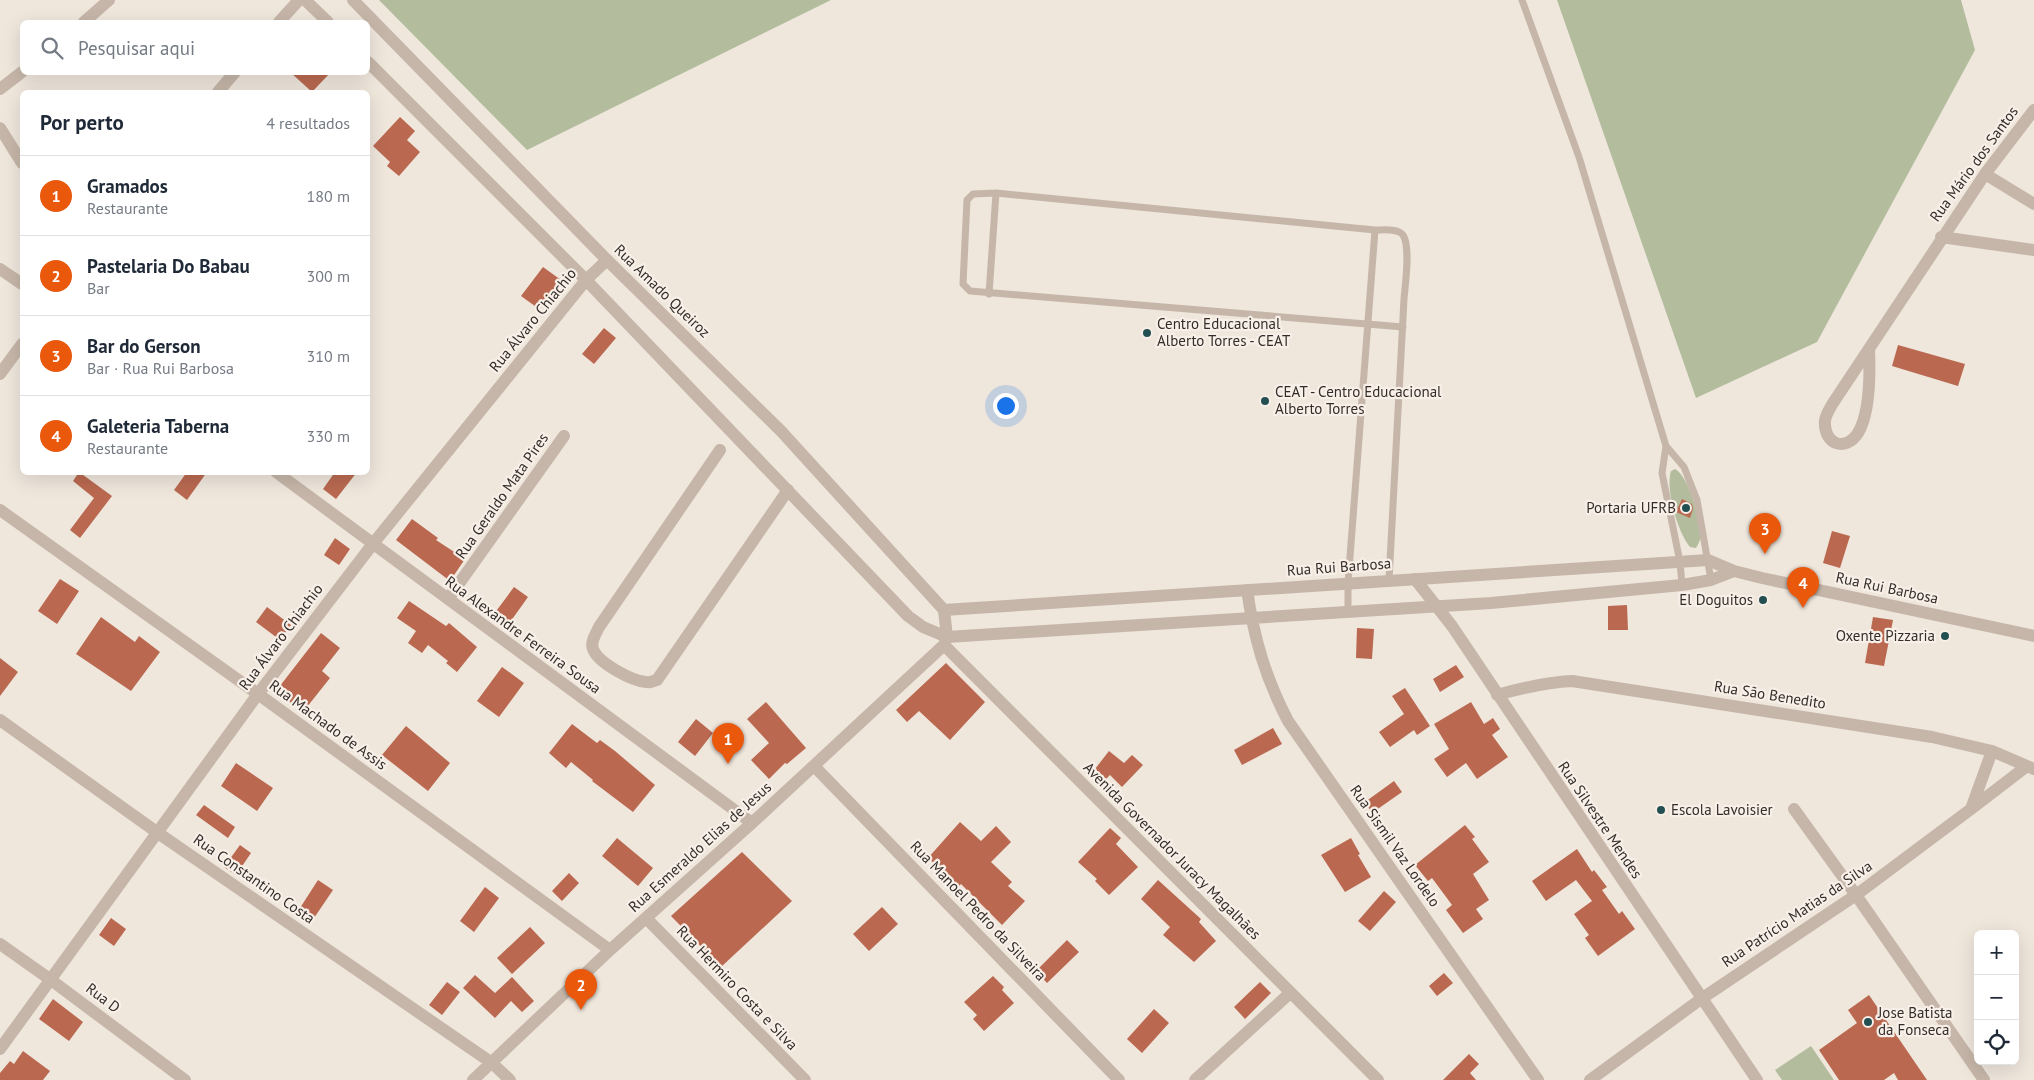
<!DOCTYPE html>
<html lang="pt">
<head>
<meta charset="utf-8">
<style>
  :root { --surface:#fff; --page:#f2f2f3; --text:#1f2937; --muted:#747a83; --line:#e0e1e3; --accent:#ea580c }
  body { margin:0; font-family:"PT Sans",sans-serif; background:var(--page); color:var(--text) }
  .controls { position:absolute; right:15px; bottom:15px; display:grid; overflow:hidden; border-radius:8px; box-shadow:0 5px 20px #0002 }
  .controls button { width:45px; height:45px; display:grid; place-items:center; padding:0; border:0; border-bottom:1px solid var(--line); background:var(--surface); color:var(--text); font:25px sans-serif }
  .you { position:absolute; left:1005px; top:405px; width:18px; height:18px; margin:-12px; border:4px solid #fff; border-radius:50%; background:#1a73e8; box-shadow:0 0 0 8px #1a73e833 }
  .badge { display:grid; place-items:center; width:32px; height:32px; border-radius:50%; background:var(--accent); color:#fff; font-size:16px; font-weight:700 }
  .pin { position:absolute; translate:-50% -41px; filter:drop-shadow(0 1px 2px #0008) }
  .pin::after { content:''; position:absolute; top:26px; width:18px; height:15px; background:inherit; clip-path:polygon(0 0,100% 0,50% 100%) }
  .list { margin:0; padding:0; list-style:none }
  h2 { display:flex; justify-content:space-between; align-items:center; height:65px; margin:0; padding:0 20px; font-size:21px }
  h2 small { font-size:16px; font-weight:400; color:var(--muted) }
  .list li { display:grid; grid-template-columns:32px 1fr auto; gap:15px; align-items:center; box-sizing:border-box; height:80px; padding:0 20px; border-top:1px solid var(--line) }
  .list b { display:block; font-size:19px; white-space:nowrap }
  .list p { margin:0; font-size:16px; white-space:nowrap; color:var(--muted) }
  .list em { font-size:16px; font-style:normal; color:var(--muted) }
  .icon { flex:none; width:28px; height:28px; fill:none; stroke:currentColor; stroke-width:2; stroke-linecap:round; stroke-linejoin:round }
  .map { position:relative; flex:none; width:2034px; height:1080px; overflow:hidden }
  .search { position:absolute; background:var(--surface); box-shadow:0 5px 20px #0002; left:20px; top:20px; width:350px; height:55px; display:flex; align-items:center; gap:12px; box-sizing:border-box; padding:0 18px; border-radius:8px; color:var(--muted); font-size:19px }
  .panel { position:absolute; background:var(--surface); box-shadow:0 5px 20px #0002; left:20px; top:90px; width:350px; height:385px; border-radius:8px }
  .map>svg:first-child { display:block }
</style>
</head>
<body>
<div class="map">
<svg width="2034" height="1080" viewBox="0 0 2034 1080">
  <rect width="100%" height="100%" fill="#efe6dc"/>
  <path fill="#b3bd9e" d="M379 0H831L527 150Z
    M1557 0H1961L1975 50 1817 342 1696 398Z
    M1675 469C1689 476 1701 521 1701 537 1700 541 1698 544 1696 548L1690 547C1678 533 1665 490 1671 471Z
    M1811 1046 1834 1080H1782L1775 1070Z"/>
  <path fill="#ba6950" d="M290 72H331L312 92Z
    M400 117 415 131 407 140 420 152 399 176 387 166 390 162 373 146Z
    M543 267 561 280 539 309 521 296Z
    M604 328 616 338 594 364 582 354Z
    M1898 345 1965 364 1958 386 1892 366Z
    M79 472 112 496 80 538 70 530 94 498 73 481Z
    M187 472H207L187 500 174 490Z
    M335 472H357L336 499 323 489Z
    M1682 499 1692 504 1693 509 1690 518 1676 512Z
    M412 519 438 538 436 540 465 559 450 581 396 540Z
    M1832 531 1850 536 1840 568 1823 563Z
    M335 538 350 549 339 565 324 555Z
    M60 579 79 591 57 624 38 611Z
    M514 587 528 597 508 625 494 614Z
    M409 601 446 626 449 623 477 647 457 672 446 663 448 661 428 645 422 653 408 643 416 631 397 618Z
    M1627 605 1628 630H1608V606Z
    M267 607 291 625 280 640 256 622Z
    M101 617 135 642 139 636 160 652 131 691 76 654Z
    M1873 617 1893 620 1884 666 1865 663Z
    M1357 628 1374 629 1372 659 1356 658Z
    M321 633 340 648 322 671 330 678 303 712 276 691Z
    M0 658 18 672 0 696Z
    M946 663 985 702 950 740 919 711 907 722 896 710Z
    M1456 665 1464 677 1440 692 1433 679Z
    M502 667 524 683 499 717 477 701Z
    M1405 688 1430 726 1417 735 1414 730 1390 747 1379 732 1404 714 1392 696Z
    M766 702 806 748 787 764 785 763 769 779 751 760 769 743 747 719Z
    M1471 702 1484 724 1493 718 1500 729 1492 735 1508 757 1477 779 1466 763 1447 777 1434 759 1449 749 1434 724Z
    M696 719 713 733 695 756 678 742Z
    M572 724 597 743 600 740 615 751 655 785 633 812 592 781 593 780 571 762 566 768 549 753Z
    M406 726 450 763 428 791 382 755Z
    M1273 728 1282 744 1242 765 1234 750Z
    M1109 751 1124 763 1132 755 1143 765 1122 787 1110 775 1106 779 1095 769Z
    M236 763 273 788 257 811 221 786Z
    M1394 781 1402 792 1372 813 1365 802Z
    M204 805 235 827 228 838 196 815Z
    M960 822 981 841 996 826 1011 842 991 862 1012 882 1008 886 1025 901 1002 925 961 884 959 886 928 858Z
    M1465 825 1475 837 1472 839 1489 862 1473 874 1489 900 1476 909 1483 919 1463 933 1446 910 1452 905 1432 878 1428 881 1415 865Z
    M1110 828 1121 838 1116 844 1138 867 1109 895 1095 881 1097 879 1078 862Z
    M617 838 653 868 638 886 602 856Z
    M1351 838 1360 854 1358 855 1371 877 1345 892 1321 855Z
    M240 845 251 853 236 875 224 867Z
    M1577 849 1592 872 1594 870 1607 887 1602 890 1619 914 1622 911 1635 929 1598 956 1585 938 1589 935 1574 914 1592 901 1576 880 1546 901 1532 881Z
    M742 852 792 901 721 967 671 916Z
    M569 873 579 883 562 901 552 891Z
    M318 880 333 890 314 918 300 908Z
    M1158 880 1201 919 1199 922 1216 941 1194 962 1163 935 1170 927 1141 899Z
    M485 887 499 898 474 932 460 921Z
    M1384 891 1396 902 1370 931 1358 921Z
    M882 907 898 924 869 951 853 934Z
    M111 918 126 929 114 946 99 935Z
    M530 927 545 943 512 974 497 958Z
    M1067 940 1079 952 1047 983 1036 971Z
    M1444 973 1453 983 1437 996 1429 986Z
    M475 975 495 993 512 977 534 1001 522 1012 511 1001 495 1018 463 988Z
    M993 976 1004 987 1002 990 1014 1003 984 1031 973 1019 977 1015 964 1002Z
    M447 982 460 992 442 1015 429 1005Z
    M1260 982 1271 993 1245 1019 1234 1007Z
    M1869 995 1927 1080H1898L1894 1073 1884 1080H1839L1819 1050 1857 1023 1848 1010Z
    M53 999 83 1022 69 1041 39 1019Z
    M1154 1009 1169 1023 1142 1053 1127 1039Z
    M23 1051 50 1071 43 1080H0V1073L10 1061 14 1064Z
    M1469 1054 1479 1064 1470 1073 1476 1080H1443Z"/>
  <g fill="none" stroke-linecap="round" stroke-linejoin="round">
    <path stroke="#c6b6a9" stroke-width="7" d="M1522 0 1579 157 1666 446 1662 473 1680 562 1682 585
      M989 294 996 193
      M1666 446 1684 467 1697 500 1711 580
      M1389 580C1394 487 1399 393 1404 299 1405 285 1411 247 1403 235 1398 228 1383 230 1375 230L996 193 973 194 967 200 963 284 970 291 1403 327
      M1348 612V583L1375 230"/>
    <path stroke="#c6b6a9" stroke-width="12" d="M84 22 109 0
      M279 22 299 0
      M0 89 22 72
      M218 92 235 72
      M0 128 22 163
      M1985 174 2034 204
      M1941 237 2034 250
      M0 269 22 284
      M1869 350C1870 373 1870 413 1858 433 1845 453 1823 444 1825 420 1826 415 1830 408 1833 403L1985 174 2034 110
      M0 374 22 344
      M720 450 599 627C596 634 590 642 593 649 598 663 632 681 646 682 650 683 653 681 657 680L788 490
      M276 472 752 823
      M0 510 258 694 610 950
      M1415 579 1452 626 1757 1080
      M448 599 564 436
      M944 645 1378 1080
      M1497 695C1522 688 1546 682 1572 681L1932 737 1992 751 2034 769
      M0 720 158 833 492 1063 510 1080
      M814 766 1119 1080
      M1794 809 1856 895 1984 1080
      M1971 809 2027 766
      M646 918 805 1080
      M0 944 51 980 185 1080
      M0 1049 258 694 372 545 586 280 607 260
      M473 1080 610 950 752 823 944 645 947 637 944 610
      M1195 1080 1290 993
      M1590 1080 1701 999 1856 895 1971 809 1992 751"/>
    <path stroke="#c6b6a9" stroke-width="12" d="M305 0 328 22
      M353 0 607 260 781 431 944 610 1708 560 1734 571 1762 578 2034 636
      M368 62 586 280 908 616 923 627 947 637 1491 603 1682 585 1711 580 1734 571
      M1247 590C1254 638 1265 677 1288 721L1538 1080"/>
  </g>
  <g fill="#224f52" stroke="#f8f0e8" stroke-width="2">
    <circle cx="1147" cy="333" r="5"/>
    <circle cx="1265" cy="401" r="5"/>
    <circle cx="1686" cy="508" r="5"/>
    <circle cx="1763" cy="600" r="5"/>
    <circle cx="1945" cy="636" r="5"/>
    <circle cx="1661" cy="810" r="5"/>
    <circle cx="1868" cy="1022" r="5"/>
  </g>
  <g text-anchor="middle" stroke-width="4.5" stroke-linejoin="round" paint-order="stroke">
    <g font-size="15" fill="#342c28" stroke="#f8f0e8">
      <text transform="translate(1974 164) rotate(-54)" y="5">Rua Mário dos Santos</text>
      <text transform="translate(662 291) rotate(44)" y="5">Rua Amado Queiroz</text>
      <text transform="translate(533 320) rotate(-51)" y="5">Rua Álvaro Chiachio</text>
      <text transform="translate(502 496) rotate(-55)" y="5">Rua Geraldo Mata Pires</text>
      <text transform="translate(1339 567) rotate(-4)" y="5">Rua Rui Barbosa</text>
      <text transform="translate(1887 588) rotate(12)" y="5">Rua Rui Barbosa</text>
      <text transform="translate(523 635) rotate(36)" y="5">Rua Alexandre Ferreira Sousa</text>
      <text transform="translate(281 637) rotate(-53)" y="5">Rua Álvaro Chiachio</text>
      <text transform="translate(1770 695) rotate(9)" y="5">Rua São Benedito</text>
      <text transform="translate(328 725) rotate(36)" y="5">Rua Machado de Assis</text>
      <text transform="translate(1600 820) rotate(56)" y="5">Rua Silvestre Mendes</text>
      <text transform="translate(1395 846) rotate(55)" y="5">Rua Sismil Vaz Lordelo</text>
      <text transform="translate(700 847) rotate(-42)" y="5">Rua Esmeraldo Elias de Jesus</text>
      <text transform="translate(1172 851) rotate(45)" y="5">Avenida Governador Juracy Magalhães</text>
      <text transform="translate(254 879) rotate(35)" y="5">Rua Constantino Costa</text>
      <text transform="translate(978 911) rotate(46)" y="5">Rua Manoel Pedro da Silveira</text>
      <text transform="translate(1797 914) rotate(-34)" y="5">Rua Patrício Matias da Silva</text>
      <text transform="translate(737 988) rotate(46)" y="5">Rua Hermiro Costa e Silva</text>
      <text transform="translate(103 998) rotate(37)" y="5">Rua D</text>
    </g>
    <g font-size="15" fill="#342c28" stroke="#f8f0e8" text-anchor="start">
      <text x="1157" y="329">Centro Educacional<tspan x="1157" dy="17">Alberto Torres - CEAT</tspan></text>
      <text x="1275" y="397">CEAT - Centro Educacional<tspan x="1275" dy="17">Alberto Torres</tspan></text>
      <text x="1676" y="513" text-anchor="end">Portaria UFRB</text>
      <text x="1753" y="605" text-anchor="end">El Doguitos</text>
      <text x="1935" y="641" text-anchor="end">Oxente Pizzaria</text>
      <text x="1671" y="815">Escola Lavoisier</text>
      <text x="1878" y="1018">Jose Batista<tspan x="1878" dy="17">da Fonseca</tspan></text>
    </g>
  </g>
</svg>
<div class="controls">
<button>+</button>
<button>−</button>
<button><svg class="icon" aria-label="locate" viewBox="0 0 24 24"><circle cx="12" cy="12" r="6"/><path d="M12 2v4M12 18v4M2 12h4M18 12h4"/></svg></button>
</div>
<div class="you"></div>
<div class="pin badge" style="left:728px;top:764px">1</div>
<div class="pin badge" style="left:581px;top:1010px">2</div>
<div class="pin badge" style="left:1765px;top:554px">3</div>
<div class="pin badge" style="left:1803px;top:608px">4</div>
<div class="search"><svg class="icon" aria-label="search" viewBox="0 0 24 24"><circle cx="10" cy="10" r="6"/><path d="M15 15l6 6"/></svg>Pesquisar aqui</div>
<section class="panel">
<h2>Por perto<small>4 resultados</small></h2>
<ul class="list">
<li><span class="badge">1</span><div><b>Gramados</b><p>Restaurante</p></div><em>180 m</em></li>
<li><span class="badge">2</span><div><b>Pastelaria Do Babau</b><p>Bar</p></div><em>300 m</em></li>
<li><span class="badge">3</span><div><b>Bar do Gerson</b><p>Bar · Rua Rui Barbosa</p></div><em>310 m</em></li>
<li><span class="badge">4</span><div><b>Galeteria Taberna</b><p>Restaurante</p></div><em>330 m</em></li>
</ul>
</section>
</div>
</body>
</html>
